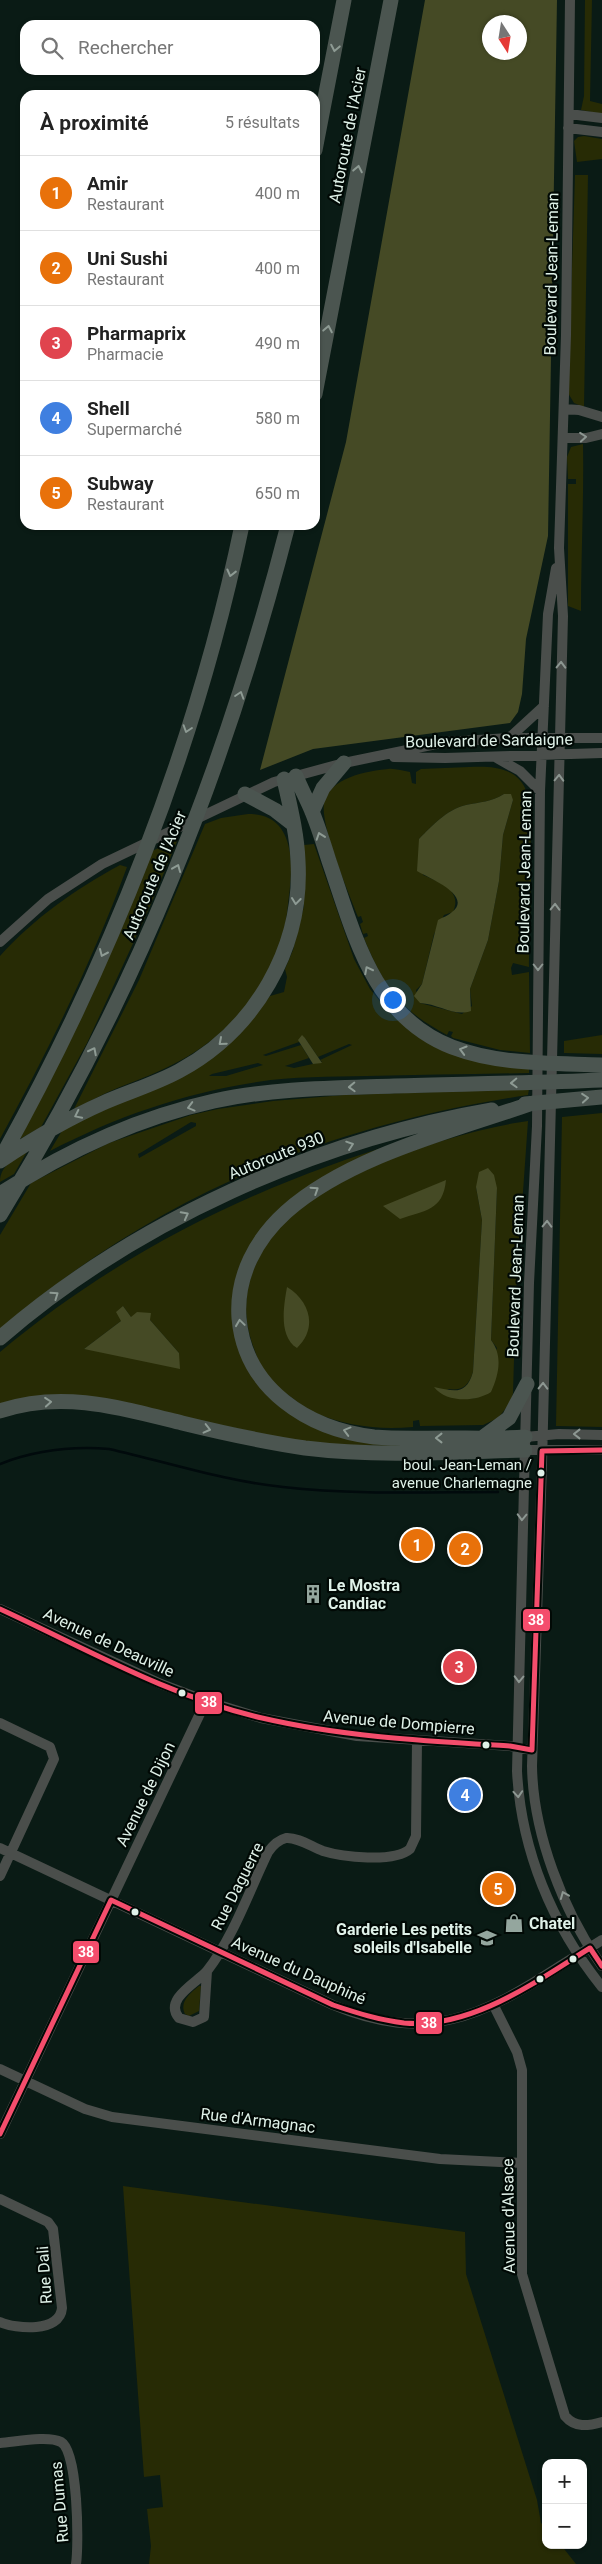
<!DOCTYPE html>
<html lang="fr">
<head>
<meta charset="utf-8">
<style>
  :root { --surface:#fff; --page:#f6f6f6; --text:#222; --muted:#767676; --line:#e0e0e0; --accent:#555d5a }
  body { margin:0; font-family:Roboto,sans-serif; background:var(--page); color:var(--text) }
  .controls { position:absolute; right:15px; bottom:15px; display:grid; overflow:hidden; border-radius:10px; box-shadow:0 1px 4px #0004 }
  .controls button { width:45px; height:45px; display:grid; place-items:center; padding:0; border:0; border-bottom:1px solid var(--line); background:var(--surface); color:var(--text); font:25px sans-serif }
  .compass { position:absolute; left:482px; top:15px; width:45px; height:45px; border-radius:50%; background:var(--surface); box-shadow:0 1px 4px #0004; rotate:168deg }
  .you { position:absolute; left:392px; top:999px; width:18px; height:18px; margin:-12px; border:4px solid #fff; border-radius:50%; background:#1a73e8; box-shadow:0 0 0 8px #1a73e833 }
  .badge { display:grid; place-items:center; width:32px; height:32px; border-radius:50%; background:var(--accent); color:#fff; font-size:16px; font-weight:700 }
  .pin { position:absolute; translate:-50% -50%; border:2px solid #fff; box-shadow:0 1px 5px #0006 }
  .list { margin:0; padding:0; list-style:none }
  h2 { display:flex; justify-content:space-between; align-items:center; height:65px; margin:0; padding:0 20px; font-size:21px }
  h2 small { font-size:16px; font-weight:400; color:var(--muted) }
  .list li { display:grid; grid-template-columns:32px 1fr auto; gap:15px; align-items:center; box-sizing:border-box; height:75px; padding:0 20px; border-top:1px solid var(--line) }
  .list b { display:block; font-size:19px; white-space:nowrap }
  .list p { margin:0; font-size:16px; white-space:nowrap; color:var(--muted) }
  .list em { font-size:16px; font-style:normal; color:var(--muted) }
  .icon { flex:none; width:28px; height:28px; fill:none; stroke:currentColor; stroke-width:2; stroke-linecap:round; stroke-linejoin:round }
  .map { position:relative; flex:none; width:602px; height:2564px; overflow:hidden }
  .search { position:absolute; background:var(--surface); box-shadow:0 1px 4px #0004; left:20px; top:20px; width:300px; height:55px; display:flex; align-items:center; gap:12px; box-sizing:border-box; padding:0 18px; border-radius:15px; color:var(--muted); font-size:19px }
  .panel { position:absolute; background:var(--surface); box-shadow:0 1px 4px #0004; left:20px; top:90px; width:300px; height:440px; border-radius:15px }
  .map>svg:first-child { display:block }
</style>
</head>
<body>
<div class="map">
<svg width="602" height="2564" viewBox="0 0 602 2564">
  <rect width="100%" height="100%" fill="#0a1b15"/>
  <path fill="#272b05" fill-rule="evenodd" d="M585 0H592L590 101 602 104V114L581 110 584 96Z
    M584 136 602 139V159L577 162 574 141 578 137Z
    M575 175H588L584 407 574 403 568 393Z
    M583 444C584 499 581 555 581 611L568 606V484H576V479H568L567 457 571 447Z
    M469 767C488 766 513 766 524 786 536 807 529 935 529 967L513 963 511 968 512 975 529 972 530 1053 500 1050 453 1038 451 1036 453 1032 449 1031 447 1035C429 1025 410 1014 397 997L399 994 397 992 394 994C381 977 372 958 364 938L368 936 367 933 363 934 360 924 363 922 361 916 358 917C349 893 320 826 324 803 329 778 366 771 388 769 394 768 403 771 410 772L412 783 416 784V772L421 769ZM504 794 513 800 503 835 499 881 488 940 470 989 472 1006 462 1014 420 1003 416 990 422 984 434 934 444 915 453 912C463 890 439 882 423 875L419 839C433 825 446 810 466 805 480 802 491 802 504 794Z
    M248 814C274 814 286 828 290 853 293 873 289 893 287 913 284 937 275 959 263 980 230 1037 185 1063 125 1085 108 1091 91 1101 74 1109L139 980 205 824 221 818Z
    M178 839 148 911 87 1043 41 1127 20 1139 91 998 152 851Z
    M314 844 354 959 370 989 389 1012 418 1037 529 1066V1073C475 1074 421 1075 366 1076 330 1077 293 1076 257 1082 184 1093 115 1117 50 1151L63 1129 204 1064 238 1036 270 996 284 992 287 977 285 969 293 950 304 906V845ZM305 1038 318 1057 349 1044 352 1045 320 1060 322 1062 294 1068 285 1066 309 1058 301 1045 266 1056 263 1055 299 1042ZM258 1063 263 1065 226 1076H209L212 1074Z
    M120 865 127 867C93 960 48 1051 0 1139V956C34 918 76 889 120 865Z
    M602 1035V1054L564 1053V1041Z
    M529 1089 528 1095C327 1125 156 1196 0 1329V1235L31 1183 109 1143 191 1115 218 1109 273 1101 344 1095ZM191 1122 196 1123V1126L139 1158 138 1154 142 1152Z
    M602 1113V1427L558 1426H556L562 1117Z
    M528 1121 516 1291 513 1393 511 1402 498 1418 483 1425 420 1426 419 1420 413 1421V1427C378 1430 346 1426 313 1412 305 1409 298 1402 291 1397 286 1393 278 1389 273 1384 264 1375 259 1363 255 1351 238 1308 246 1272 273 1235 317 1175 456 1131 528 1121ZM476 1187 497 1188 491 1340 497 1348 476 1398C463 1399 458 1397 447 1389 462 1391 468 1387 473 1372L482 1220Z
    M401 1142 305 1189 236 1280 260 1386 287 1412 424 1447 310 1444 155 1411 0 1405V1352C118 1253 254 1186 401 1142ZM123 1306 131 1317 150 1320 179 1353 84 1349 121 1321Z
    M28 1150 14 1174 0 1182C0 1165 15 1159 28 1150Z
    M199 1986H201L199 2011 189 2016 185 2014C179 2002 190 1993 199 1986Z
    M123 2186 465 2232 466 2274 537 2500 541 2523 546 2527V2545H561L576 2564H149L151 2546 147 2509 163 2507 160 2475 144 2477Z"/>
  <path fill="#454a25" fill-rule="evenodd" d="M425 0H557L548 536 526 639 522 694 518 712 510 723 313 749 260 770 346 442ZM520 22V52H490V22Z
    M504 794H511L513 800 503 835 499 881 488 940 470 989 471 1011C454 1017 439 1004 420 1003L414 996 422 984 438 920C443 917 448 916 452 912 474 895 426 877 417 871L419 839C433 825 446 810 466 805 480 802 491 802 504 794Z
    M302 1035 305 1038 322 1063 313 1064 298 1040Z
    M488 1168 494 1175 497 1188 491 1340C503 1356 499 1374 491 1392 476 1402 446 1403 434 1387 454 1391 466 1396 473 1372L482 1220 476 1187 479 1172Z
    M446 1180C443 1211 425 1210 400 1219L383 1206Z
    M287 1287C310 1301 318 1328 297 1348 278 1336 284 1305 287 1287Z
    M123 1306 131 1317 137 1312 151 1313 150 1320 179 1353 180 1369 84 1349 121 1321 116 1312Z"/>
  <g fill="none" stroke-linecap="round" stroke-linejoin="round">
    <path stroke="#010a0c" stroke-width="2.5" d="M0 1464C36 1450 71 1446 109 1449 167 1462 224 1481 283 1487 356 1495 425 1492 498 1492"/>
    <path stroke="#4a4e4b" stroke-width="10" d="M570 0 566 335 559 548 563 616 542 1464 532 1766C533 1833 563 1911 602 1966
      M569 114 602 118
      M568 128 602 132
      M564 409 579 410 602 417
      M563 438H586L602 434
      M556 568 548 614 540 791 537 1126 529 1283 517 1771C521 1850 552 1925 602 1987
      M509 738 544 706
      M394 757 445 758 602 753
      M495 757 520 771 540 791
      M0 942 48 899 102 864 274 782 344 763 446 742 509 738H602
      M525 1437 559 1434 602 1435
      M525 1450H602
      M0 1609 161 1684 206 1701 261 1718 357 1736 510 1746 532 1750
      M0 1723 50 1747 54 1759 0 1876
      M0 1848 333 2005C426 2044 481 2017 560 1966 574 1957 588 1949 602 1940
      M207 1971 204 2017 193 2022 179 2018C163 1999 198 1982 207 1971 233 1938 250 1889 268 1852 273 1845 278 1840 286 1838 298 1837 312 1847 323 1851 342 1857 394 1863 410 1849L416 1836 417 1741
      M494 2006 517 2052 522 2070V2274L565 2416C575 2428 588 2426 602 2422
      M0 2069 85 2109 112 2117 440 2159 522 2163
      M0 2134 206 1701
      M0 2199 48 2222 53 2229 62 2308C60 2333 16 2329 0 2322
      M0 2443C15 2442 48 2435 61 2442 78 2451 79 2544 76 2564"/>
    <path stroke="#4b5550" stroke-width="15" d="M315 150 344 0
      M315 394 391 0
      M296 776C301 789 308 801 313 814 319 829 324 845 329 861 354 933 372 1016 452 1047 499 1065 552 1063 602 1065
      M245 794 275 810 293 824
      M312 812 323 788 344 763
      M525 1104 602 1097
      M0 1160C110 963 196 747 242 525
      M0 1161C33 1139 67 1119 103 1103 128 1092 155 1084 179 1071 255 1030 303 948 298 861 297 834 290 806 284 779
      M0 1194C66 1151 137 1118 214 1101 273 1088 334 1088 394 1086 463 1084 533 1083 602 1080
      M0 1215C135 996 224 774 288 525
      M0 1338C135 1221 317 1140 492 1110
      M0 1411C62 1390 122 1408 182 1423 223 1433 264 1442 305 1448 378 1457 452 1452 525 1450
      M525 1437C499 1439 472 1438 446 1438 422 1438 398 1439 374 1437 308 1429 245 1389 239 1318 236 1276 256 1239 286 1212 349 1156 455 1130 533 1103
      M482 1438 509 1418 527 1384"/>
    <g stroke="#010905" stroke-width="9">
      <path id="bus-1" d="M0 1609C85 1648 170 1697 262 1718 344 1737 427 1741 510 1746L532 1750 542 1451 602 1450
        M0 2134 111 1900 333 2005C357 2013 379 2020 404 2023 472 2029 535 1982 590 1948L602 1966"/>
    </g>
    <use href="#bus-1" stroke="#f44d6c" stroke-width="5"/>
  </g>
  <defs><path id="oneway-chevron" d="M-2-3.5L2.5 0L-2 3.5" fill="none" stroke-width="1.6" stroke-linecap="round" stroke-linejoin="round" transform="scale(1.25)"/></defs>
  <g stroke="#8e9b94">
    <use href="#oneway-chevron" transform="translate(335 48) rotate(101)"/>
    <use href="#oneway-chevron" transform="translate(358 169) rotate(-79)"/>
    <use href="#oneway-chevron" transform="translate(328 329) rotate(-79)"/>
    <use href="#oneway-chevron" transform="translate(231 573) rotate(104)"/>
    <use href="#oneway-chevron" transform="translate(240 695) rotate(-72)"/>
    <use href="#oneway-chevron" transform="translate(187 729) rotate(108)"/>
    <use href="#oneway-chevron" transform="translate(320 836) rotate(-109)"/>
    <use href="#oneway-chevron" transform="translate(177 868) rotate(-68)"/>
    <use href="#oneway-chevron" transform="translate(296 901) rotate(97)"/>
    <use href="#oneway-chevron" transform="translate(103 953) rotate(114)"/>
    <use href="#oneway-chevron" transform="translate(368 970) rotate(-117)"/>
    <use href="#oneway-chevron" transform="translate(222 1042) rotate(139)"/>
    <use href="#oneway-chevron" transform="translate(463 1050) rotate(-164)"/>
    <use href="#oneway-chevron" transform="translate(93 1051) rotate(-63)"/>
    <use href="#oneway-chevron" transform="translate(514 1083) rotate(178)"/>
    <use href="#oneway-chevron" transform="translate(352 1087) rotate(178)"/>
    <use href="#oneway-chevron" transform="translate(585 1098) rotate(-5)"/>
    <use href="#oneway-chevron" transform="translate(191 1107) rotate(165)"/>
    <use href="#oneway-chevron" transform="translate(78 1115) rotate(154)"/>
    <use href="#oneway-chevron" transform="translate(350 1145) rotate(-19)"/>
    <use href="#oneway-chevron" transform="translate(315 1190) rotate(-33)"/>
    <use href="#oneway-chevron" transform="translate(185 1215) rotate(-28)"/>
    <use href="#oneway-chevron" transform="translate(55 1295) rotate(-35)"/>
    <use href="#oneway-chevron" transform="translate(240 1323) rotate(-98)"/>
    <use href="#oneway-chevron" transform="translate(48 1402) rotate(-5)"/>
    <use href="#oneway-chevron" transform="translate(207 1429) rotate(14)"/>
    <use href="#oneway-chevron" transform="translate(347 1431) rotate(-165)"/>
    <use href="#oneway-chevron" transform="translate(439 1438) rotate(180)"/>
  </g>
  <g stroke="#8d9792">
    <use href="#oneway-chevron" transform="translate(583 437) rotate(-5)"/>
    <use href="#oneway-chevron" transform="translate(561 665) rotate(-89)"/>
    <use href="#oneway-chevron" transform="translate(559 778) rotate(-88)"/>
    <use href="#oneway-chevron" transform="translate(555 907) rotate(-89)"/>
    <use href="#oneway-chevron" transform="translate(538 967) rotate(90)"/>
    <use href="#oneway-chevron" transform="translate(547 1224) rotate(-89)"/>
    <use href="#oneway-chevron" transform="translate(543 1386) rotate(-89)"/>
    <use href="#oneway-chevron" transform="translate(577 1434) rotate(-180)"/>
    <use href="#oneway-chevron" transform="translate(522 1517) rotate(92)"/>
    <use href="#oneway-chevron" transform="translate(519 1679) rotate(91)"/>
    <use href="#oneway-chevron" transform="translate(518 1794) rotate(86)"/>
    <use href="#oneway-chevron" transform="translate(564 1895) rotate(-112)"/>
  </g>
  <defs>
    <g id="building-bare" transform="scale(1.5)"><path d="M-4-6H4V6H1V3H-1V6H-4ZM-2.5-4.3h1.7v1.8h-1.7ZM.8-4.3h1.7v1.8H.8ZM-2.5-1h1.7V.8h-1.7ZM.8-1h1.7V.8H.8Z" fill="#94a69e" stroke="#010905" stroke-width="2.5" paint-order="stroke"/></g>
    <g id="shop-bare" transform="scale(1.5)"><path d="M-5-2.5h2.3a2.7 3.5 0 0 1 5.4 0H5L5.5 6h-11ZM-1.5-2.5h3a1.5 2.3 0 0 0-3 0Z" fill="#94a69e" stroke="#010905" stroke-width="2.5" paint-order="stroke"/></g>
    <g id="school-bare" transform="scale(1.5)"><path d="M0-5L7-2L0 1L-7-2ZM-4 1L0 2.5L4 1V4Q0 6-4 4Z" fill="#94a69e" stroke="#010905" stroke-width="2.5" paint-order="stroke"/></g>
  </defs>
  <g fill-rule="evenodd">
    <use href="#building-bare" x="313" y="1594"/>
    <use href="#shop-bare" x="514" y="1923"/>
    <use href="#school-bare" x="487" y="1938"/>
  </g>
  <g fill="#dff1e8" stroke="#010905" stroke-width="2">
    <circle cx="541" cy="1473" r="4.5"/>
    <circle cx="182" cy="1693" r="4.5"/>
    <circle cx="486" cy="1745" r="4.5"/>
    <circle cx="135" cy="1912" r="4.5"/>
    <circle cx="573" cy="1959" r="4.5"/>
    <circle cx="540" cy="1979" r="4.5"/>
  </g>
  <g text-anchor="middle" stroke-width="4.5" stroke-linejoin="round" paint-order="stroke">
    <g font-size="15" fill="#dff1e8" stroke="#010905" text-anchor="end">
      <text x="532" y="1470">boul. Jean-Leman /<tspan x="532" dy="18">avenue Charlemagne</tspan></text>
    </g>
    <g font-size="16" fill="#dff1e8" stroke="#010905">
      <text transform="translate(347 135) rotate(-79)" y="6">Autoroute de l'Acier</text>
      <text transform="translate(551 274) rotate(-89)" y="6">Boulevard Jean-Leman</text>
      <text transform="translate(489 740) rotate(-1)" y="6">Boulevard de Sardaigne</text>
      <text transform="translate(524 872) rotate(-89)" y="6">Boulevard Jean-Leman</text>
      <text transform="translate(154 875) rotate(-67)" y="6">Autoroute de l'Acier</text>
      <text transform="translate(276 1155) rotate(-22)" y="6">Autoroute 930</text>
      <text transform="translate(515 1276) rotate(-88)" y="6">Boulevard Jean-Leman</text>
      <text transform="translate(109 1642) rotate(25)" y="6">Avenue de Deauville</text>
      <text transform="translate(399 1722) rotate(5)" y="6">Avenue de Dompierre</text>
      <text transform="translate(145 1794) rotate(-64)" y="6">Avenue de Dijon</text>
      <text transform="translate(237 1886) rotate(-63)" y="6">Rue Daguerre</text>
      <text transform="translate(299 1970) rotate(24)" y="6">Avenue du Dauphiné</text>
      <text transform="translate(258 2120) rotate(7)" y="6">Rue d'Armagnac</text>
      <text transform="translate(508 2216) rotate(-91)" y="6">Avenue d'Alsace</text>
      <text transform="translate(44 2275) rotate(-94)" y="6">Rue Dali</text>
      <text transform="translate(59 2502) rotate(-95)" y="6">Rue Dumas</text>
    </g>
    <g font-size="16" font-weight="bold" fill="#dff1e8" stroke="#010905" text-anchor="start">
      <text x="328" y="1591">Le Mostra<tspan x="328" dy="18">Candiac</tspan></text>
      <text x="529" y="1929">Chatel</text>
      <text x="472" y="1935" text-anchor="end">Garderie Les petits<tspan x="472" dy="18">soleils d'Isabelle</tspan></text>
    </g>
  </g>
  <g stroke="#010905" stroke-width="2">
    <rect x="522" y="1608" width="29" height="24" rx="5" fill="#f44d6c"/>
    <rect x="194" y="1691" width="29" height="24" rx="5" fill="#f44d6c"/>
    <rect x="72" y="1940" width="28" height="24" rx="5" fill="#f44d6c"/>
    <rect x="415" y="2011" width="28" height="24" rx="5" fill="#f44d6c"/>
  </g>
  <g font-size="14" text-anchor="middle" font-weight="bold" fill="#fff">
    <text x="536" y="1625">38</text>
    <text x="209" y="1707">38</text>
    <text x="86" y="1957">38</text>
    <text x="429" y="2028">38</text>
  </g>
</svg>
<div class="controls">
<button>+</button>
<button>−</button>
</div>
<svg class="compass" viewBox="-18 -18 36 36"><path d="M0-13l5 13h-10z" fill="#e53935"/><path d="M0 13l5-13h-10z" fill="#767676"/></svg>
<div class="you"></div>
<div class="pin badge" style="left:417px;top:1545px;background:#e8710a">1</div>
<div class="pin badge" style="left:465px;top:1549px;background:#e8710a">2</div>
<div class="pin badge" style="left:459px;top:1667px;background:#e0444e">3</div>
<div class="pin badge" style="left:465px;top:1795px;background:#3f7fe0">4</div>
<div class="pin badge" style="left:498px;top:1889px;background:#e8710a">5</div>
<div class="search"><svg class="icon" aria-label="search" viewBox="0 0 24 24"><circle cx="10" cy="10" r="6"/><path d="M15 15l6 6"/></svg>Rechercher</div>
<section class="panel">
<h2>À proximité<small>5 résultats</small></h2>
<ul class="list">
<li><span class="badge" style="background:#e8710a">1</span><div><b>Amir</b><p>Restaurant</p></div><em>400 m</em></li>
<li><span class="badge" style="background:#e8710a">2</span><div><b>Uni Sushi</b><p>Restaurant</p></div><em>400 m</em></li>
<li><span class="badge" style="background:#e0444e">3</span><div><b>Pharmaprix</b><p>Pharmacie</p></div><em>490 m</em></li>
<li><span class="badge" style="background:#3f7fe0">4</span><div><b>Shell</b><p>Supermarché</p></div><em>580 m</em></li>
<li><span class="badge" style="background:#e8710a">5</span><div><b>Subway</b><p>Restaurant</p></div><em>650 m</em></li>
</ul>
</section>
</div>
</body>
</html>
